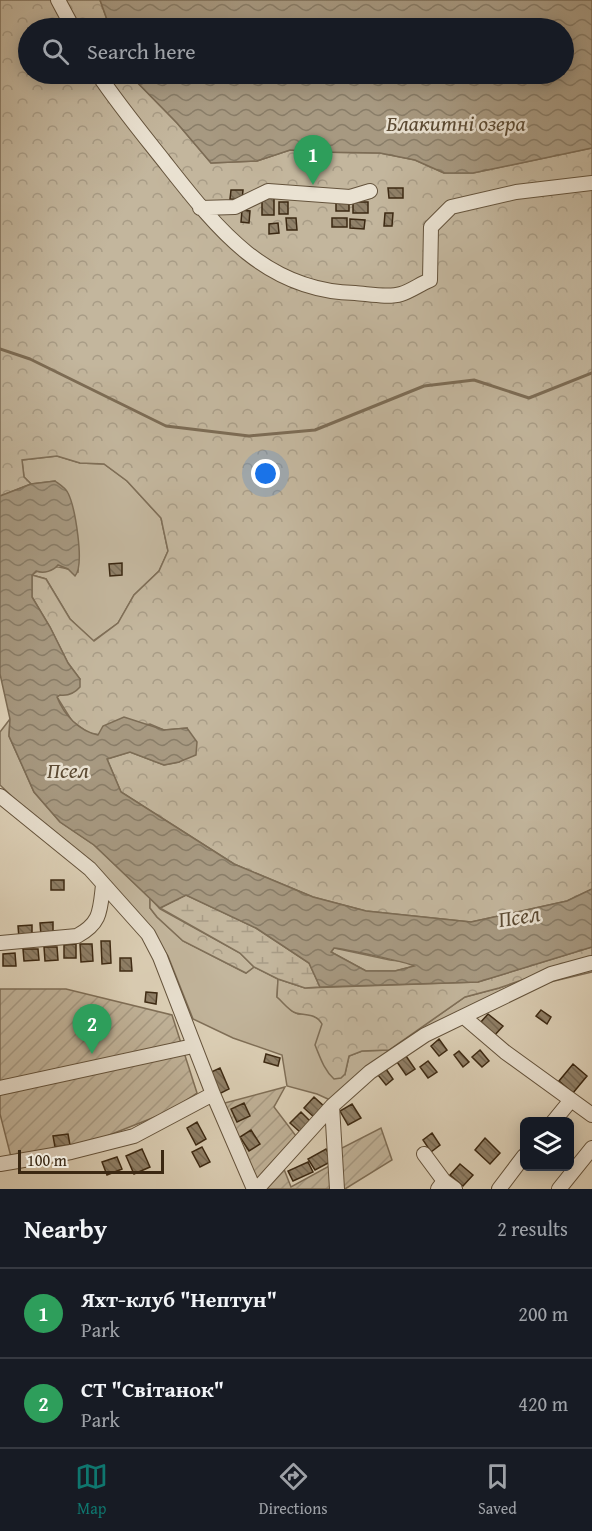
<!DOCTYPE html>
<html lang="en">
<head>
<meta charset="utf-8">
<style>
  :root { --surface:#171b24; --page:#242831; --text:#f1f3f6; --muted:#9ea1a6; --line:#363941; --accent:#0f766e }
  body { margin:0; font-family:"Gentium Book Plus",serif; background:var(--page); color:var(--text) }
  .controls { position:absolute; right:18px; bottom:18px; display:grid; overflow:hidden; border-radius:9px; box-shadow:0 3px 15px #0003 }
  .controls button { width:54px; height:54px; display:grid; place-items:center; padding:0; border:0; border-bottom:2px solid var(--line); background:var(--surface); color:var(--text); font:30px sans-serif }
  .scale { position:absolute; left:18px; bottom:15px; width:146px; box-sizing:border-box; padding-left:6px; border:3px solid #3b2812; border-top:0; font-size:16px; line-height:21px; white-space:nowrap; color:#3b2812; -webkit-text-stroke:4px #eae2d2; paint-order:stroke }
  .you { position:absolute; left:266px; top:474px; width:21px; height:21px; margin:-15px; border:4px solid #fff; border-radius:50%; background:#1a73e8; box-shadow:0 0 0 9px #1a73e833 }
  .badge { display:grid; place-items:center; width:39px; height:39px; border-radius:50%; background:var(--accent); color:#fff; font-size:20px; font-weight:700 }
  .pin { position:absolute; translate:-50% -50px; filter:drop-shadow(0 2px 3px #0008) }
  .pin::after { content:''; position:absolute; top:32px; width:21px; height:18px; background:inherit; clip-path:polygon(0 0,100% 0,50% 100%) }
  .list { margin:0; padding:0; list-style:none }
  h2 { display:flex; justify-content:space-between; align-items:center; height:78px; margin:0; padding:0 24px; font-size:26px }
  h2 small { font-size:20px; font-weight:400; color:var(--muted) }
  .list li { display:grid; grid-template-columns:39px 1fr auto; gap:18px; align-items:center; box-sizing:border-box; height:90px; padding:0 24px; border-top:2px solid var(--line) }
  .list b { display:block; font-size:22px; white-space:nowrap }
  .list p { margin:0; font-size:20px; white-space:nowrap; color:var(--muted) }
  .list em { font-size:20px; font-style:normal; color:var(--muted) }
  .icon { flex:none; width:33px; height:33px; fill:none; stroke:currentColor; stroke-width:2; stroke-linecap:round; stroke-linejoin:round }
  .map { position:relative; flex:none; width:592px; height:1189px; overflow:hidden }
  .search { position:absolute; background:var(--surface); box-shadow:0 3px 15px #0003; left:18px; right:18px; top:18px; height:66px; display:flex; align-items:center; gap:15px; box-sizing:border-box; padding:0 21px; border-radius:33px; color:var(--muted); font-size:22px }
  .sheet { height:258px; background:var(--surface) }
  nav { display:flex; justify-content:space-around; align-items:center; box-sizing:border-box; height:84px; border-top:2px solid var(--line); background:var(--surface); font-size:16px; color:var(--muted) }
  nav a { display:grid; justify-items:center; gap:3px }
  nav .on { color:var(--accent) }
  .map>svg:first-child { display:block }
</style>
</head>
<body>
<div class="map">
<svg width="592" height="1189" viewBox="0 0 592 1189">
  <defs>
    <pattern id="forest-crowns" width="20" height="18" patternUnits="userSpaceOnUse" patternTransform="scale(1.5)"><rect width="20" height="18" fill="#c3b69d"/><path d="M2 6a3 3 0 1 1 6 0M12 15a3 3 0 1 1 6 0" fill="none" stroke="#a89c86"/></pattern>
    <pattern id="wetland-marsh" width="20" height="14" patternUnits="userSpaceOnUse" patternTransform="scale(1.5)"><rect width="20" height="14" fill="#c3b69d"/><path d="M1 5h8M5 5V1M11 12h8M15 12V8" fill="none" stroke="#a89c86"/></pattern>
    <pattern id="garden-furrows" width="10" height="10" patternUnits="userSpaceOnUse" patternTransform="scale(1.5)"><rect width="10" height="10" fill="#c3b69d"/><path d="M-1 1l2-2M0 10L10 0M9 11l2-2" fill="none" stroke="#a89c86"/></pattern>
    <pattern id="water-waves" width="16" height="10" patternUnits="userSpaceOnUse" patternTransform="scale(1.5)"><rect width="16" height="10" fill="#a79981"/><path d="M0 5q4-4 8 0t8 0" fill="none" stroke="#897d68"/></pattern>
    <pattern id="building-back-hatch" width="6" height="6" patternUnits="userSpaceOnUse" patternTransform="scale(1.5)"><rect width="6" height="6" fill="#908169"/><path d="M-1 5l2 2M0 0l6 6M5-1l2 2" fill="none" stroke="#776a55"/></pattern>
  </defs>
  <rect width="100%" height="100%" fill="#dfd3ba"/>
  <filter id="stains"><feTurbulence type="fractalNoise" baseFrequency=".00333" numOctaves="4"/><feColorMatrix values="0 0 0 0 .2 0 0 0 0 .09 0 0 0 0 .02 0 0 0 .5 -.17"/></filter>
  <radialGradient id="worn" r=".72"><stop offset=".6" stop-color="#630" stop-opacity="0"/><stop offset="1" stop-color="#630" stop-opacity=".3"/></radialGradient>
  <path fill="#c3b69d" stroke="#7f6f58" stroke-width="1.5" d="M57 456 80 463 104 464 127 481 161 518 168 551 159 571 134 595 118 623 93 641 70 619 46 579 32 575C47 562 62 567 78 572 80 539 66 511 55 481L31 484 24 477 22 460Z
    M10 719 9 736 34 792 60 822 94 845 150 898V908L157 917 183 941 246 973 254 967 278 979 277 997 292 1011 298 1014H309L320 1019 345 1074 349 1056 362 1051 389 1050 465 997 499 988 592 956V972L550 982 438 1031 368 1079 339 1104 317 1094 287 1086 282 1055 233 1038 193 1019 168 956 151 930 0 785V732Z
    M334 948 390 960 408 962 415 966 395 971H366L331 952Z"/>
  <path fill="url(#forest-crowns)" stroke="#7f6f58" stroke-width="1.5" d="M0 0H100L110 28H28V74H129L177 123 211 163 257 161 290 150 314 152 380 153 415 160 444 173H473L592 148V889L567 901 471 922 366 911 313 897 234 864 121 792 107 759 130 752 164 765 179 762 187 728 164 730 150 724 98 735 89 733 72 721 57 697 80 679 68 663 50 627 32 597V575L46 579 70 619 94 641 118 623 134 595 159 571 168 551 161 518 127 481 104 464 80 463 57 456 22 460 24 477 31 484 0 496Z
    M150 898 160 909 240 953 254 967 246 973 183 941 157 917 150 908Z
    M592 947V956L499 988 465 997 389 1050 362 1051 349 1056 345 1074 341 1078 334 1079C324 1070 320 1057 315 1045L322 1024C316 1013 306 1016 296 1013 289 1011 283 1002 277 997L278 979 305 988 478 982Z"/>
  <path fill="url(#wetland-marsh)" stroke="#7f6f58" stroke-width="1.5" d="M186 895 256 928 309 963 320 987 305 988 278 979 254 967 240 953 160 908Z"/>
  <path fill="url(#garden-furrows)" stroke="#7f6f58" stroke-width="1.5" d="M0 989H66L172 1015 197 1093 170 1111 74 1149 11 1157 0 1114Z
    M285 1087 274 1107 296 1136 280 1159 291 1187 333 1164 338 1150 381 1128 392 1160 345 1189H257L221 1104Z"/>
  <path fill="url(#water-waves)" stroke="#7c6c55" stroke-width="1.5" fill-rule="evenodd" d="M100 0H592V148L473 173H444L415 160 380 153 314 152 290 150 257 161 211 163 177 123 129 74H564V28H110Z
    M55 481C59 484 66 488 68 493 75 507 85 565 75 576L68 569 58 565C53 571 44 574 36 571L32 575V597L50 627 68 663 80 679V687C74 694 68 696 60 695L57 697C64 715 79 731 98 735L103 726 124 717 164 730 187 728 197 742 196 755 179 762 164 765 130 752 107 759 121 792 234 864 313 897 366 911 471 922 567 901 592 889V947L478 982 320 987 309 963 256 928 186 895 160 908 94 845 60 822 34 792 9 736 10 719 0 674V496L31 484ZM334 948C345 949 407 962 414 966L395 971H366L331 952Z"/>
  <g fill="none" stroke-linecap="round" stroke-linejoin="round">
    <path stroke="#7c6c55" stroke-width="3" d="M0 349 30 359 166 426 249 436 315 430 424 386 474 380 529 398 592 373"/>
  </g>
  <path fill="url(#building-back-hatch)" stroke="#3b2812" stroke-width="1.5" d="M388 188H403V198H389Z
    M231 190H243L242 200 230 199Z
    M262 198H274V215H262Z
    M279 202H288V214H279Z
    M336 202H349V211H336Z
    M353 202H368V213H353Z
    M242 210 250 211 249 223 241 222Z
    M385 213H393L392 226H384Z
    M286 218H296L297 230H287Z
    M332 218H347V227H332Z
    M350 219 365 220 364 229 350 228Z
    M278 223 279 233 269 234V224Z
    M122 563V575L110 576 109 564Z
    M51 880H64V890H51Z
    M53 922V935H41L40 923Z
    M32 925V938H19L18 926Z
    M101 941H110L111 963 102 964Z
    M76 944V958H64V945Z
    M80 944H92L93 961 81 962Z
    M44 947H57L58 960 45 961Z
    M23 949H38L39 960 24 961Z
    M15 953 16 966H3V954Z
    M120 958H131L132 971H120Z
    M146 992 157 993 156 1004 145 1002Z
    M541 1010 551 1017 547 1024 536 1016Z
    M488 1014 503 1026 494 1036 480 1023Z
    M439 1039 447 1050 439 1056 431 1046Z
    M480 1050 489 1061 482 1067 472 1057Z
    M459 1051 469 1062 463 1067 454 1055Z
    M266 1054 280 1058 278 1066 264 1062Z
    M406 1056 415 1069 406 1075 397 1062Z
    M428 1061 437 1072 428 1078 420 1067Z
    M573 1064 587 1076 573 1093 559 1081Z
    M220 1068 229 1089 219 1094 209 1073Z
    M386 1069 393 1079 386 1085 378 1075Z
    M314 1097 325 1107 315 1118 304 1108Z
    M244 1103 250 1116 237 1122 231 1109Z
    M352 1104 361 1118 348 1125 340 1111Z
    M301 1112 310 1121 300 1132 290 1123Z
    M197 1122 206 1139 196 1145 187 1128Z
    M251 1130 260 1144 249 1151 240 1137Z
    M432 1133 440 1145 431 1152 423 1140Z
    M68 1134 70 1145 55 1147 53 1136Z
    M485 1138 500 1153 490 1164 475 1150Z
    M202 1147 210 1162 200 1167 192 1152Z
    M142 1149 150 1167 134 1174 126 1156Z
    M326 1149 332 1161 315 1170 308 1159Z
    M117 1157 122 1169 107 1175 102 1162Z
    M308 1162 313 1172 293 1181 288 1171Z
    M460 1164 473 1175 463 1186 450 1175Z"/>
  <g fill="none" stroke-linecap="round" stroke-linejoin="round">
    <g stroke="#64533c" stroke-width="16">
      <path id="minor" d="M58 0 73 28
        M98 74C118 104 141 132 164 161 216 227 264 291 355 293 369 294 388 298 401 294 411 291 420 284 430 280L431 227 451 207 516 192 592 183
        M200 208 235 207 268 191 350 197 370 191
        M0 796 90 869 148 934 160 957 213 1094 254 1189
        M0 943 77 936C101 923 100 911 103 885
        M464 1017 505 1052 592 1115
        M0 1088 193 1046
        M332 1106 337 1189
        M553 1122 571 1100
        M424 1154 444 1181
        M0 1164 71 1152 134 1136 213 1094
        M257 1189 332 1106 370 1072 425 1035 551 974 591 963
        M438 1189 444 1181 455 1189
        M499 1189 524 1156
        M559 1189 592 1148"/>
    </g>
    <use href="#minor" stroke="#eae2d2" stroke-width="14"/>
  </g>
  <g text-anchor="middle" stroke-width="5" stroke-linejoin="round" paint-order="stroke">
    <g font-size="22" font-style="italic" fill="#5b4a33" stroke="#eae2d2">
      <text x="456" y="131">Блакитні озера</text>
      <text x="68" y="778">Псел</text>
      <text transform="translate(519 916) rotate(-9)" y="8">Псел</text>
    </g>
  </g>
  <rect width="100%" height="100%" filter="url(#stains)"/>
  <rect width="100%" height="100%" fill="url(#worn)"/>
</svg>
<div class="controls">
<button><svg class="icon" aria-label="layers" viewBox="0 0 24 24"><path d="M12 4l9 5-9 5-9-5zM3 14l9 5 9-5"/></svg></button>
</div>
<div class="scale">100 m</div>
<div class="you"></div>
<div class="pin badge" style="left:313px;top:185px;background:#2e9e5b">1</div>
<div class="pin badge" style="left:92px;top:1054px;background:#2e9e5b">2</div>
<div class="search"><svg class="icon" aria-label="search" viewBox="0 0 24 24"><circle cx="10" cy="10" r="6"/><path d="M15 15l6 6"/></svg>Search here</div>
</div>
<section class="sheet">
<h2>Nearby<small>2 results</small></h2>
<ul class="list">
<li><span class="badge" style="background:#2e9e5b">1</span><div><b>Яхт-клуб &quot;Нептун&quot;</b><p>Park</p></div><em>200 m</em></li>
<li><span class="badge" style="background:#2e9e5b">2</span><div><b>СТ &quot;Світанок&quot;</b><p>Park</p></div><em>420 m</em></li>
</ul>
</section>
<nav>
<a class="on"><svg class="icon" aria-label="map" viewBox="0 0 24 24"><path d="M3 6l6-2 6 2 6-2v14l-6 2-6-2-6 2zM9 4v14M15 6v14"/></svg>Map</a>
<a><svg class="icon" aria-label="directions" viewBox="0 0 24 24"><path d="M12 3l9 9-9 9-9-9zM9 14v-3h6M13 9l2 2-2 2"/></svg>Directions</a>
<a><svg class="icon" aria-label="saved" viewBox="0 0 24 24"><path d="M7 4h10v16l-5-4-5 4z"/></svg>Saved</a>
</nav>
</body>
</html>
